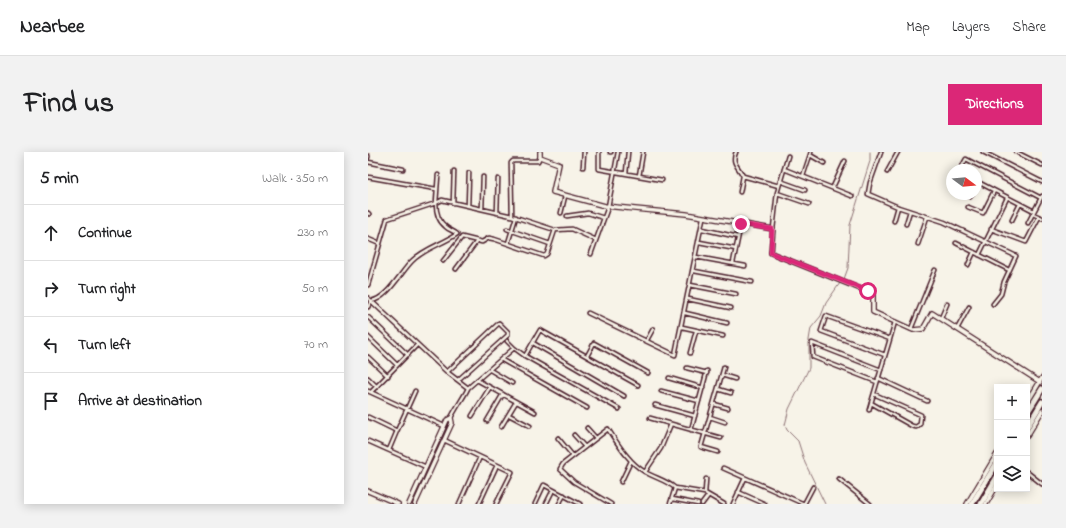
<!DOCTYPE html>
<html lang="en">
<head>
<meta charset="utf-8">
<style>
  :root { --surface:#fff; --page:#f2f2f2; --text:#202124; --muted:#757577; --line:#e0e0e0; --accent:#db2777 }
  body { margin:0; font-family:"Indie Flower",sans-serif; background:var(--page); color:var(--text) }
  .controls { position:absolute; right:12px; bottom:12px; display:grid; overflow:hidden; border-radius:0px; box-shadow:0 2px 10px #0003 }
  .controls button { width:36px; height:36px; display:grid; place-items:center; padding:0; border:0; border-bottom:1px solid var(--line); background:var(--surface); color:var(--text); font:20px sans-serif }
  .compass { position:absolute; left:578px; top:12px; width:36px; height:36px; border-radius:50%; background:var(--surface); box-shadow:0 2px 10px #0003; rotate:106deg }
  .stop { position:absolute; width:12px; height:12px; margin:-9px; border:3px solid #db2777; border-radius:50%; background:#fff }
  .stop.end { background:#db2777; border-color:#fff; box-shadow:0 1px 4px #0008 }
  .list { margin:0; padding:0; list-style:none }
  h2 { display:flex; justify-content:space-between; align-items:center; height:52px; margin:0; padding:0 16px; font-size:17px }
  h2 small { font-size:13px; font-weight:400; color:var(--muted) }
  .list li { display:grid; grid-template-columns:26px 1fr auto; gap:12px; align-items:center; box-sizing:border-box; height:56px; padding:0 16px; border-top:1px solid var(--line) }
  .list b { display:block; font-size:15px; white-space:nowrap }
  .list em { font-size:13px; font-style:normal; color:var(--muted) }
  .icon { flex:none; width:22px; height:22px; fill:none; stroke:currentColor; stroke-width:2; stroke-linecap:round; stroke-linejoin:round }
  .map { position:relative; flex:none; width:674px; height:352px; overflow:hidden; border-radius:0px }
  header { display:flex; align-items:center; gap:24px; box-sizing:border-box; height:56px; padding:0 20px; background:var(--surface); border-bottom:1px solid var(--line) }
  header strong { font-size:19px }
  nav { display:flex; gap:22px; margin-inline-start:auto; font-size:14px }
  .intro { display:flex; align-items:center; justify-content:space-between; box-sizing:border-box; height:96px; padding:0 24px }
  h1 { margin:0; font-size:28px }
  .button { padding:10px 18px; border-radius:0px; background:var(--accent); color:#fff; font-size:14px; font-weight:700 }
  main { display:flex; gap:24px; padding:0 24px }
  aside { flex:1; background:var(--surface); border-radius:0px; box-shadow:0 2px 10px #0003 }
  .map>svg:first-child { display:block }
</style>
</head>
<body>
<header>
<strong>Nearbee</strong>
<nav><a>Map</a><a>Layers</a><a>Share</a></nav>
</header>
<div class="intro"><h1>Find us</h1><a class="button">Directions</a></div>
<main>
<aside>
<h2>5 min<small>Walk · 350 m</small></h2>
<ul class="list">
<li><svg class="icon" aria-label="ahead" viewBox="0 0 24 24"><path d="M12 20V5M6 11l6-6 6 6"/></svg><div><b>Continue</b></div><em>230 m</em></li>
<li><svg class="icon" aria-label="right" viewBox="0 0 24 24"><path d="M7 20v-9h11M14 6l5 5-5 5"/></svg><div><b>Turn right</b></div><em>50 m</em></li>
<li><svg class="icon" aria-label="left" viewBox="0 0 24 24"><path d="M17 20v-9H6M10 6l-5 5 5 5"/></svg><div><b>Turn left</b></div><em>70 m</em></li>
<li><svg class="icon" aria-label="arrive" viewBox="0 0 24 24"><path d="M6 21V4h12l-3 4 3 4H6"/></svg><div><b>Arrive at destination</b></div></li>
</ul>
</aside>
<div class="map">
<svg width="674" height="352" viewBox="0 0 674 352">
  <rect width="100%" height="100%" fill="#f7f3e8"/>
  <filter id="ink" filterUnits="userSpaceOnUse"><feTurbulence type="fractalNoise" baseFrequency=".025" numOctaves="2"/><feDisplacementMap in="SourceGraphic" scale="8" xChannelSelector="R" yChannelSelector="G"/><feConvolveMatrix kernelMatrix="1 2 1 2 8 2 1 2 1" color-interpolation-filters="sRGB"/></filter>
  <g filter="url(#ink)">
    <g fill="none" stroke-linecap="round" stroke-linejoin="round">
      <path stroke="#8e7275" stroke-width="1" d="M476 127 480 116 482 73 502 9V0
        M457 352 437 311 430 289 419 278 417 273 421 257 441 216V188L443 176 453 164 458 151 472 131"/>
      <g stroke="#4a1f2b" stroke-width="5.5">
        <path id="minor" d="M231 0V17L294 28
          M242 0H243
          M368 0C363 11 370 14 375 24L372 40
          M513 0 502 31 500 42 530 55 576 70 648 104 636 130 633 142 625 152
          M615 0 674 30
          M648 0 674 13
          M442 3 456 11
          M0 5V4
          M0 10 35 17
          M215 15 216 0
          M416 17 484 44
          M592 18 598 7 673 46
          M519 20 530 0
          M258 21 260 0
          M70 23 68 51 74 48 144 64 187 78 204 77 228 88
          M271 24 275 0
          M375 24 411 34
          M435 24 443 0
          M0 25 68 37
          M412 29 437 38
          M608 29 666 59
          M608 34 610 31
          M465 35 477 9
          M409 41 441 52
          M602 45 604 42
          M85 51 86 19
          M100 54 101 21
          M600 55 615 61 626 39
          M114 57 115 25
          M0 61 1 62
          M129 61 130 27
          M193 61 197 44
          M665 62 674 66
          M144 64 143 11 145 9H170L172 5
          M199 64 220 61 236 66
          M644 68 652 52
          M526 69 530 55
          M660 71 674 44
          M538 72 542 59
          M139 77 182 92
          M334 77 370 85
          M405 77 409 41 420 4
          M623 77 658 90 671 65
          M0 87 12 92
          M331 90 368 97
          M140 91 148 65
          M588 91 641 118
          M550 92 559 65
          M223 102 240 55 250 0
          M611 103 639 46
          M328 105 377 114
          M75 109 94 85 114 90 121 86 126 87 176 104 179 102 187 78
          M365 111 373 72
          M600 113 606 100
          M88 117 109 89
          M326 119 384 130
          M0 133 19 67 68 51C68 60 70 69 78 75 81 78 86 79 89 82 75 92 57 96 44 109 33 120 19 147 3 149L0 155
          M322 133 368 142
          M0 146 79 220
          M320 147 363 156
          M220 161 307 203 335 66
          M317 161 359 171
          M0 165 40 203
          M573 166 579 152
          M314 175 355 184
          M543 177 567 118
          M589 177 601 155
          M0 185 29 213
          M279 188 285 177
          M139 189 146 196
          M165 191 256 244
          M322 201 328 179
          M517 203 453 179 458 164 522 187
          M219 204 226 191 280 221
          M0 205 20 224
          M134 208 219 256
          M319 216 339 221
          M122 218 144 231
          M354 223 367 227
          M0 226 9 235
          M301 226 335 236
          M510 226 559 249
          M90 228 140 183V180L131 171 79 220 100 236 146 196 157 204
          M109 228 167 260
          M509 230 445 205 444 191 513 218
          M350 237 363 241
          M0 239 76 274
          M293 239 331 249
          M3 240 49 193
          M503 251 544 274 548 275 552 272 553 263 506 242
          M346 252 360 256
          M287 253 327 264
          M251 257 157 204 172 178 270 233
          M501 258 527 170
          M141 263 162 274
          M104 264 122 235
          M0 265 29 279 47 239
          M342 265 357 270
          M83 266C86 259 99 240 100 236
          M282 266 353 286
          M119 269 135 242
          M133 275 148 250
          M219 276 228 286
          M323 278 339 219
          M206 283 217 295
          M190 286 205 304
          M76 288 144 320 128 352
          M0 289 58 315
          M21 298 29 279
          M350 300 333 295 356 215
          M355 316 436 352
          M277 320 293 296 303 272
          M659 320 674 332
          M471 327 502 352
          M253 330 263 309
          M370 340 397 352
          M337 341 338 327
          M304 347 330 352
          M91 352 112 305
          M111 352 129 313
          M167 352 176 333 212 352
          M178 352 185 338
          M191 352 196 343
          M243 352 206 330 192 317 195 312 240 277C250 292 261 311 277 320 287 326 298 328 307 336
          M302 352 307 336 337 341 356 352
          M334 352 340 344
          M365 352 377 326
          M436 352 445 335"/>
      </g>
      <g stroke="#4a1f2b" stroke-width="6">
        <path id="tertiary" d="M172 0V5L191 12 185 40 237 54 318 62 405 77 403 101 505 142V160L545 178 555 177 564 161 672 230
          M659 251 674 226
          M659 284 674 259
          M0 339 30 352
          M41 352 79 268 83 266 84 271 47 352
          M599 352 629 302
          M618 352 629 333"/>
      </g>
      <g stroke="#4a1f2b" stroke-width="8">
        <path id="motorway" d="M659 261 674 237
          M659 275 674 250
          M604 352 629 311
          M613 352 629 325"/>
      </g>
      <use href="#minor" stroke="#f7f3e8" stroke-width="2.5"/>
      <use href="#tertiary" stroke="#f7f3e8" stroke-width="3.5"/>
      <use href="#motorway" stroke="#f7f3e8" stroke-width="5"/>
    </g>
  </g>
  <g fill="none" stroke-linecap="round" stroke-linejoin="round" filter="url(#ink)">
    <path stroke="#db2777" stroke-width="5" d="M373 72 404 77 403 101 500 139"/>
  </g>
</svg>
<div class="controls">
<button>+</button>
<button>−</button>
<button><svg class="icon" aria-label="layers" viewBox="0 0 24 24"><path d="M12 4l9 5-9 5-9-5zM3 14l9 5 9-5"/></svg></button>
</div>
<svg class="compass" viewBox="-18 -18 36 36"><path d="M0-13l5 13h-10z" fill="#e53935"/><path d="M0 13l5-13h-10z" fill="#757577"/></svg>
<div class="stop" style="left:500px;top:139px"></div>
<div class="stop end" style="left:373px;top:72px"></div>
</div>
</main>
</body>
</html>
